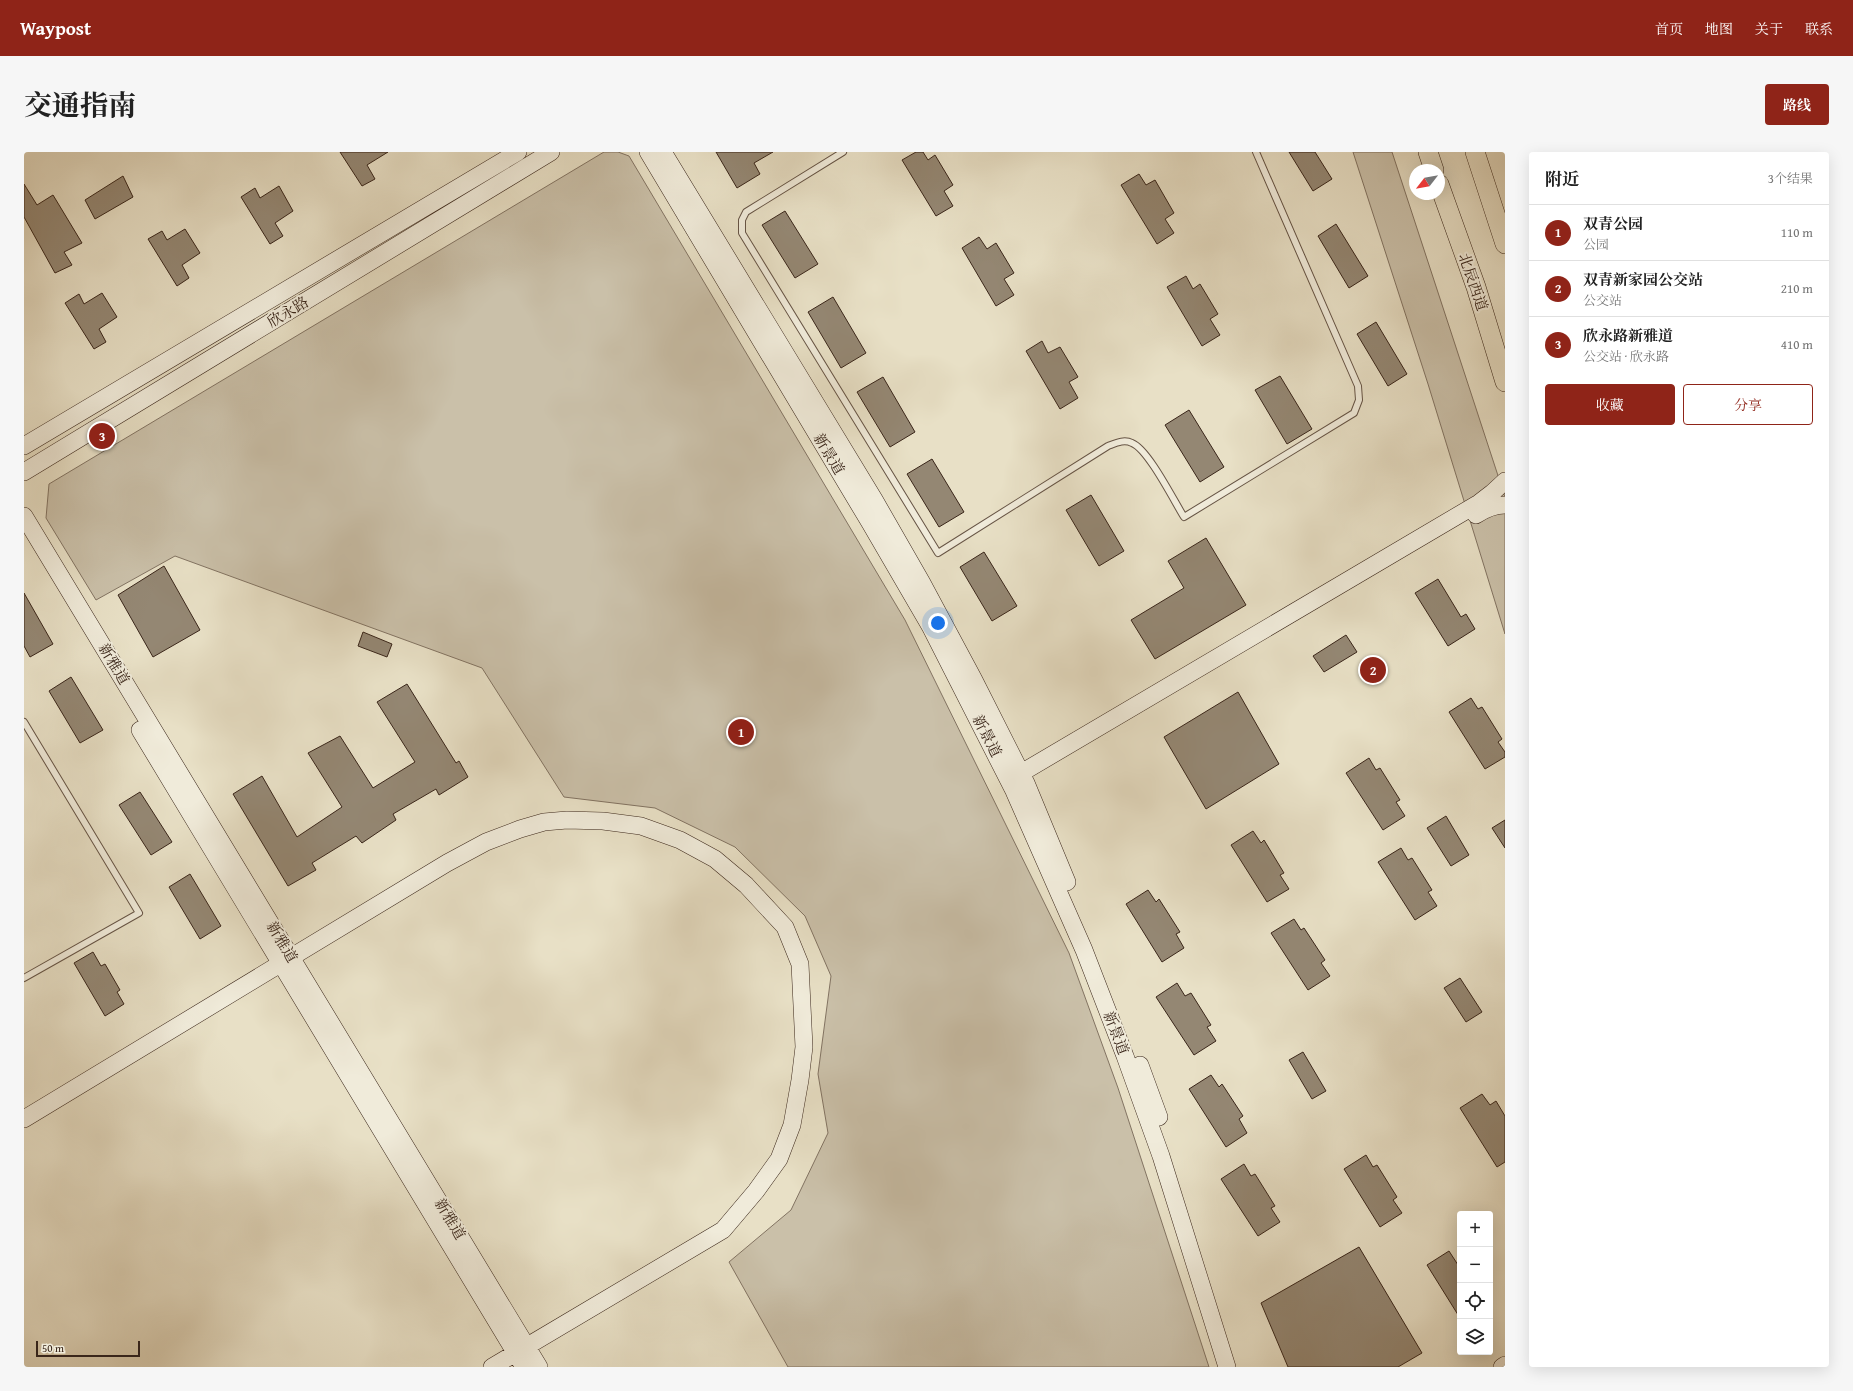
<!DOCTYPE html>
<html lang="zh">
<head>
<meta charset="utf-8">
<style>
  :root { --surface:#fff; --page:#f6f6f6; --text:#222; --muted:#767676; --line:#e0e0e0; --accent:#8f2418 }
  body { margin:0; font-family:"Gentium Book Plus","Noto Serif SC",serif; background:var(--page); color:var(--text) }
  .controls { position:absolute; right:12px; bottom:12px; display:grid; overflow:hidden; border-radius:4px; box-shadow:0 4px 16px #0002 }
  .controls button { width:36px; height:36px; display:grid; place-items:center; padding:0; border:0; border-bottom:1px solid var(--line); background:var(--surface); color:var(--text); font:20px sans-serif }
  .compass { position:absolute; left:1385px; top:12px; width:36px; height:36px; border-radius:50%; background:var(--surface); box-shadow:0 4px 16px #0002; rotate:239deg }
  .scale { position:absolute; left:12px; bottom:10px; width:104px; box-sizing:border-box; padding-left:4px; border:2px solid #3a261a; border-top:0; font-size:11px; line-height:14px; white-space:nowrap; color:#3a261a; -webkit-text-stroke:3px #f0ebda; paint-order:stroke }
  .you { position:absolute; left:914px; top:471px; width:14px; height:14px; margin:-10px; border:3px solid #fff; border-radius:50%; background:#1a73e8; box-shadow:0 0 0 6px #1a73e833 }
  .badge { display:grid; place-items:center; width:26px; height:26px; border-radius:50%; background:var(--accent); color:#fff; font-size:13px; font-weight:700 }
  .pin { position:absolute; translate:-50% -50%; border:2px solid #fff; box-shadow:0 1px 4px #0006 }
  .list { margin:0; padding:0; list-style:none }
  h2 { display:flex; justify-content:space-between; align-items:center; height:52px; margin:0; padding:0 16px; font-size:17px }
  h2 small { font-size:13px; font-weight:400; color:var(--muted) }
  .list li { display:grid; grid-template-columns:26px 1fr auto; gap:12px; align-items:center; box-sizing:border-box; height:56px; padding:0 16px; border-top:1px solid var(--line) }
  .list b { display:block; font-size:15px; white-space:nowrap }
  .list p { margin:0; font-size:13px; white-space:nowrap; color:var(--muted) }
  .list em { font-size:13px; font-style:normal; color:var(--muted) }
  .actions { display:flex; gap:8px; padding:12px 16px }
  .actions a { flex:1; padding:9px 0; border:1px solid var(--accent); border-radius:4px; text-align:center; font-size:14px; color:var(--accent) }
  .actions .main { background:var(--accent); color:#fff }
  .icon { flex:none; width:22px; height:22px; fill:none; stroke:currentColor; stroke-width:2; stroke-linecap:round; stroke-linejoin:round }
  .map { position:relative; flex:none; width:1481px; height:1215px; overflow:hidden; border-radius:4px }
  header { display:flex; align-items:center; gap:24px; box-sizing:border-box; height:56px; padding:0 20px; background:var(--accent); color:#fff }
  header strong { font-size:19px }
  nav { display:flex; gap:22px; margin-inline-start:auto; font-size:14px }
  .intro { display:flex; align-items:center; justify-content:space-between; box-sizing:border-box; height:96px; padding:0 24px }
  h1 { margin:0; font-size:28px }
  .button { padding:10px 18px; border-radius:4px; background:var(--accent); color:#fff; font-size:14px; font-weight:700 }
  main { display:flex; gap:24px; padding:0 24px }
  aside { flex:1; background:var(--surface); border-radius:4px; box-shadow:0 4px 16px #0002 }
  .map>svg:first-child { display:block }
</style>
</head>
<body>
<header>
<strong>Waypost</strong>
<nav><a>首页</a><a>地图</a><a>关于</a><a>联系</a></nav>
</header>
<div class="intro"><h1>交通指南</h1><a class="button">路线</a></div>
<main>
<div class="map">
<svg width="1481" height="1215" viewBox="0 0 1481 1215">
  <rect width="100%" height="100%" fill="#e8e0c6"/>
  <filter id="stains"><feTurbulence type="fractalNoise" baseFrequency=".005" numOctaves="4"/><feColorMatrix values="0 0 0 0 .2 0 0 0 0 .09 0 0 0 0 .02 0 0 0 .5 -.17"/></filter>
  <radialGradient id="worn" r=".72"><stop offset=".6" stop-color="#630" stop-opacity="0"/><stop offset="1" stop-color="#630" stop-opacity=".3"/></radialGradient>
  <path fill="#cac0a9" stroke="#827362" d="M580 0H594L605 4 881 468 1045 801 1094 936 1185 1215H764L705 1110 767 1058 804 981 794 922 807 824 781 764 711 695 631 656 540 645 458 516 151 404 72 448 22 366 25 332Z
    M1329 0H1368L1481 345V482L1404 232Z"/>
  <path fill="#948773" stroke="#3a261a" d="M316 0H364L343 13 351 27 338 34Z
    M692 0H749L730 11 736 22 713 36Z
    M892 0H899L904 8 911 3 929 33 920 39 929 54 912 64 878 8Z
    M1265 0H1291L1308 27 1289 39Z
    M1115 22 1122 33 1131 28 1150 61 1141 67 1150 81 1133 92 1097 33Z
    M99 24 109 45 71 67 61 48Z
    M0 32 13 53 29 43 58 91 40 100 48 113 31 121 0 65Z
    M255 34 269 59 251 71 259 84 246 92 217 45 231 36 236 46Z
    M761 59 794 112 771 126 738 73Z
    M1312 72 1344 124 1325 136 1294 84Z
    M161 77 176 101 158 113 165 126 153 134 124 87 138 79 143 88Z
    M955 85 963 97 972 91 990 121 980 127 990 143 972 154 938 96Z
    M1162 124 1169 137 1176 132 1194 162 1186 167 1196 183 1178 194 1143 135Z
    M78 141 93 165 75 177 82 190 70 197 41 151 55 142 60 152Z
    M809 145 842 201 817 216 784 160Z
    M1352 170 1383 222 1364 234 1333 182Z
    M1018 189 1024 201 1036 195 1054 225 1045 230 1054 246 1036 257 1002 199Z
    M1256 224 1288 277 1263 292 1231 238Z
    M859 225 891 280 866 295 833 240Z
    M1165 258 1200 315 1176 330 1141 273Z
    M908 307 940 360 915 375 883 322Z
    M1067 343 1100 399 1075 414 1042 358Z
    M1182 386 1222 453 1131 507 1107 468 1160 436 1144 409Z
    M960 400 993 454 968 469 936 415Z
    M140 414 176 478 129 505 94 443Z
    M1414 427 1437 465 1442 462 1451 477 1424 494 1391 441Z
    M0 441 29 492 6 505 0 494Z
    M339 480 368 492 363 505 334 494Z
    M1322 483 1333 500 1300 520 1289 504Z
    M47 525 79 578 56 591 25 539Z
    M383 532 432 611 435 609 444 625 415 643 412 637 369 662 372 668 338 691 332 684 288 711 292 718 264 734 209 642 238 624 273 685 318 655 284 601 316 584 349 636 391 610 353 550Z
    M1214 540 1255 612 1182 657 1140 585Z
    M1447 546 1454 557 1458 555 1478 587 1474 590 1481 600V605L1461 617 1425 560Z
    M1345 606 1352 618 1356 616 1376 648 1372 650 1381 664 1359 678 1322 621Z
    M116 640 148 690 127 703 95 653Z
    M1422 664 1445 703 1427 714 1403 676Z
    M1481 668V696L1468 676Z
    M1229 679 1237 691 1240 688 1260 721 1256 723 1265 737 1243 750 1207 693Z
    M1377 696 1384 708 1388 706 1408 738 1404 740 1413 754 1391 768 1354 710Z
    M166 722 197 774 176 787 145 735Z
    M1124 738 1132 750 1135 747 1156 780 1152 782 1160 796 1138 810 1102 752Z
    M1270 767 1277 778 1280 776 1301 808 1297 811 1306 824 1284 838 1247 781Z
    M69 800 77 814 81 812 96 838 93 840 100 852 81 864 50 811Z
    M1436 826 1458 860 1442 870 1420 836Z
    M1153 831 1161 844 1167 841 1187 873 1183 875 1192 889 1170 903 1132 845Z
    M1279 900 1302 939 1288 947 1265 908Z
    M1187 923 1195 935 1198 932 1219 964 1215 967 1223 981 1202 995 1165 937Z
    M1458 942 1466 953 1472 949 1481 964V1010L1473 1015 1436 956Z
    M1342 1003 1349 1015 1353 1013 1373 1045 1369 1048 1378 1061 1356 1075 1320 1017Z
    M1220 1012 1227 1024 1231 1022 1251 1054 1247 1056 1256 1070 1234 1084 1197 1027Z
    M1335 1095 1398 1201 1374 1215H1264L1237 1151Z
    M1425 1099 1436 1116V1166L1403 1113Z"/>
  <g fill="none" stroke-linecap="round" stroke-linejoin="round">
    <g stroke="#665445" stroke-width="8">
      <path id="lane" d="M819 0 722 60 718 68V81L914 401 1084 294C1092 291 1100 287 1108 291 1124 297 1150 349 1160 365L1330 261 1335 248 1334 234 1232 0
        M0 570 115 761 0 826"/>
    </g>
    <g stroke="#3a261a" stroke-width="18">
      <path id="secondary" d="M624 0 846 371 906 474 990 639 1060 798 1101 904 1137 1004 1203 1215
        M639 0 851 349 898 431 950 528 1002 631 1043 730
        M0 294 494 0
        M0 320 527 0
        M1452 363C1461 357 1469 353 1481 353
        M0 364 515 1215
        M116 578 500 1215
        M987 627 1455 351 1468 341 1481 329
        M1116 913 1135 965
        M0 967 423 711 462 690 496 677 520 670 543 668 579 669 617 674 656 688 691 707 722 733 761 775 776 812 780 895 776 928 768 973 755 1007 732 1039 699 1078 468 1215
        M1478 1215 1481 1213"/>
    </g>
    <g stroke="#3a261a" stroke-width="20">
      <path id="primary" d="M1404 0 1410 18
        M1451 0 1481 92
        M1415 32 1452 135 1481 230"/>
    </g>
    <use href="#lane" stroke="#f0ebda" stroke-width="6"/>
    <use href="#secondary" stroke="#f0ebda" stroke-width="17"/>
    <use href="#primary" stroke="#e8e0c6" stroke-width="19"/>
  </g>
  <g text-anchor="middle" stroke-width="4" stroke-linejoin="round" paint-order="stroke">
    <g font-size="15" fill="#3a261a" stroke="#f0ebda">
      <text transform="translate(1449 130) rotate(71)" y="5">北辰西道</text>
      <text transform="translate(264 160) rotate(-31)" y="5">欣永路</text>
      <text transform="translate(805 302) rotate(59)" y="5">新景道</text>
      <text transform="translate(90 512) rotate(59)" y="5">新雅道</text>
      <text transform="translate(963 584) rotate(63)" y="5">新景道</text>
      <text transform="translate(258 790) rotate(59)" y="5">新雅道</text>
      <text transform="translate(1092 881) rotate(69)" y="5">新景道</text>
      <text transform="translate(426 1067) rotate(59)" y="5">新雅道</text>
    </g>
  </g>
  <rect width="100%" height="100%" filter="url(#stains)"/>
  <rect width="100%" height="100%" fill="url(#worn)"/>
</svg>
<div class="controls">
<button>+</button>
<button>−</button>
<button><svg class="icon" aria-label="locate" viewBox="0 0 24 24"><circle cx="12" cy="12" r="6"/><path d="M12 2v4M12 18v4M2 12h4M18 12h4"/></svg></button>
<button><svg class="icon" aria-label="layers" viewBox="0 0 24 24"><path d="M12 4l9 5-9 5-9-5zM3 14l9 5 9-5"/></svg></button>
</div>
<svg class="compass" viewBox="-18 -18 36 36"><path d="M0-13l5 13h-10z" fill="#e53935"/><path d="M0 13l5-13h-10z" fill="#767676"/></svg>
<div class="scale">50 m</div>
<div class="you"></div>
<div class="pin badge" style="left:717px;top:580px">1</div>
<div class="pin badge" style="left:1349px;top:518px">2</div>
<div class="pin badge" style="left:78px;top:284px">3</div>
</div>
<aside>
<h2>附近<small>3个结果</small></h2>
<ul class="list">
<li><span class="badge">1</span><div><b>双青公园</b><p>公园</p></div><em>110 m</em></li>
<li><span class="badge">2</span><div><b>双青新家园公交站</b><p>公交站</p></div><em>210 m</em></li>
<li><span class="badge">3</span><div><b>欣永路新雅道</b><p>公交站 · 欣永路</p></div><em>410 m</em></li>
</ul>
<div class="actions"><a class="main">收藏</a><a>分享</a></div>
</aside>
</main>
</body>
</html>
